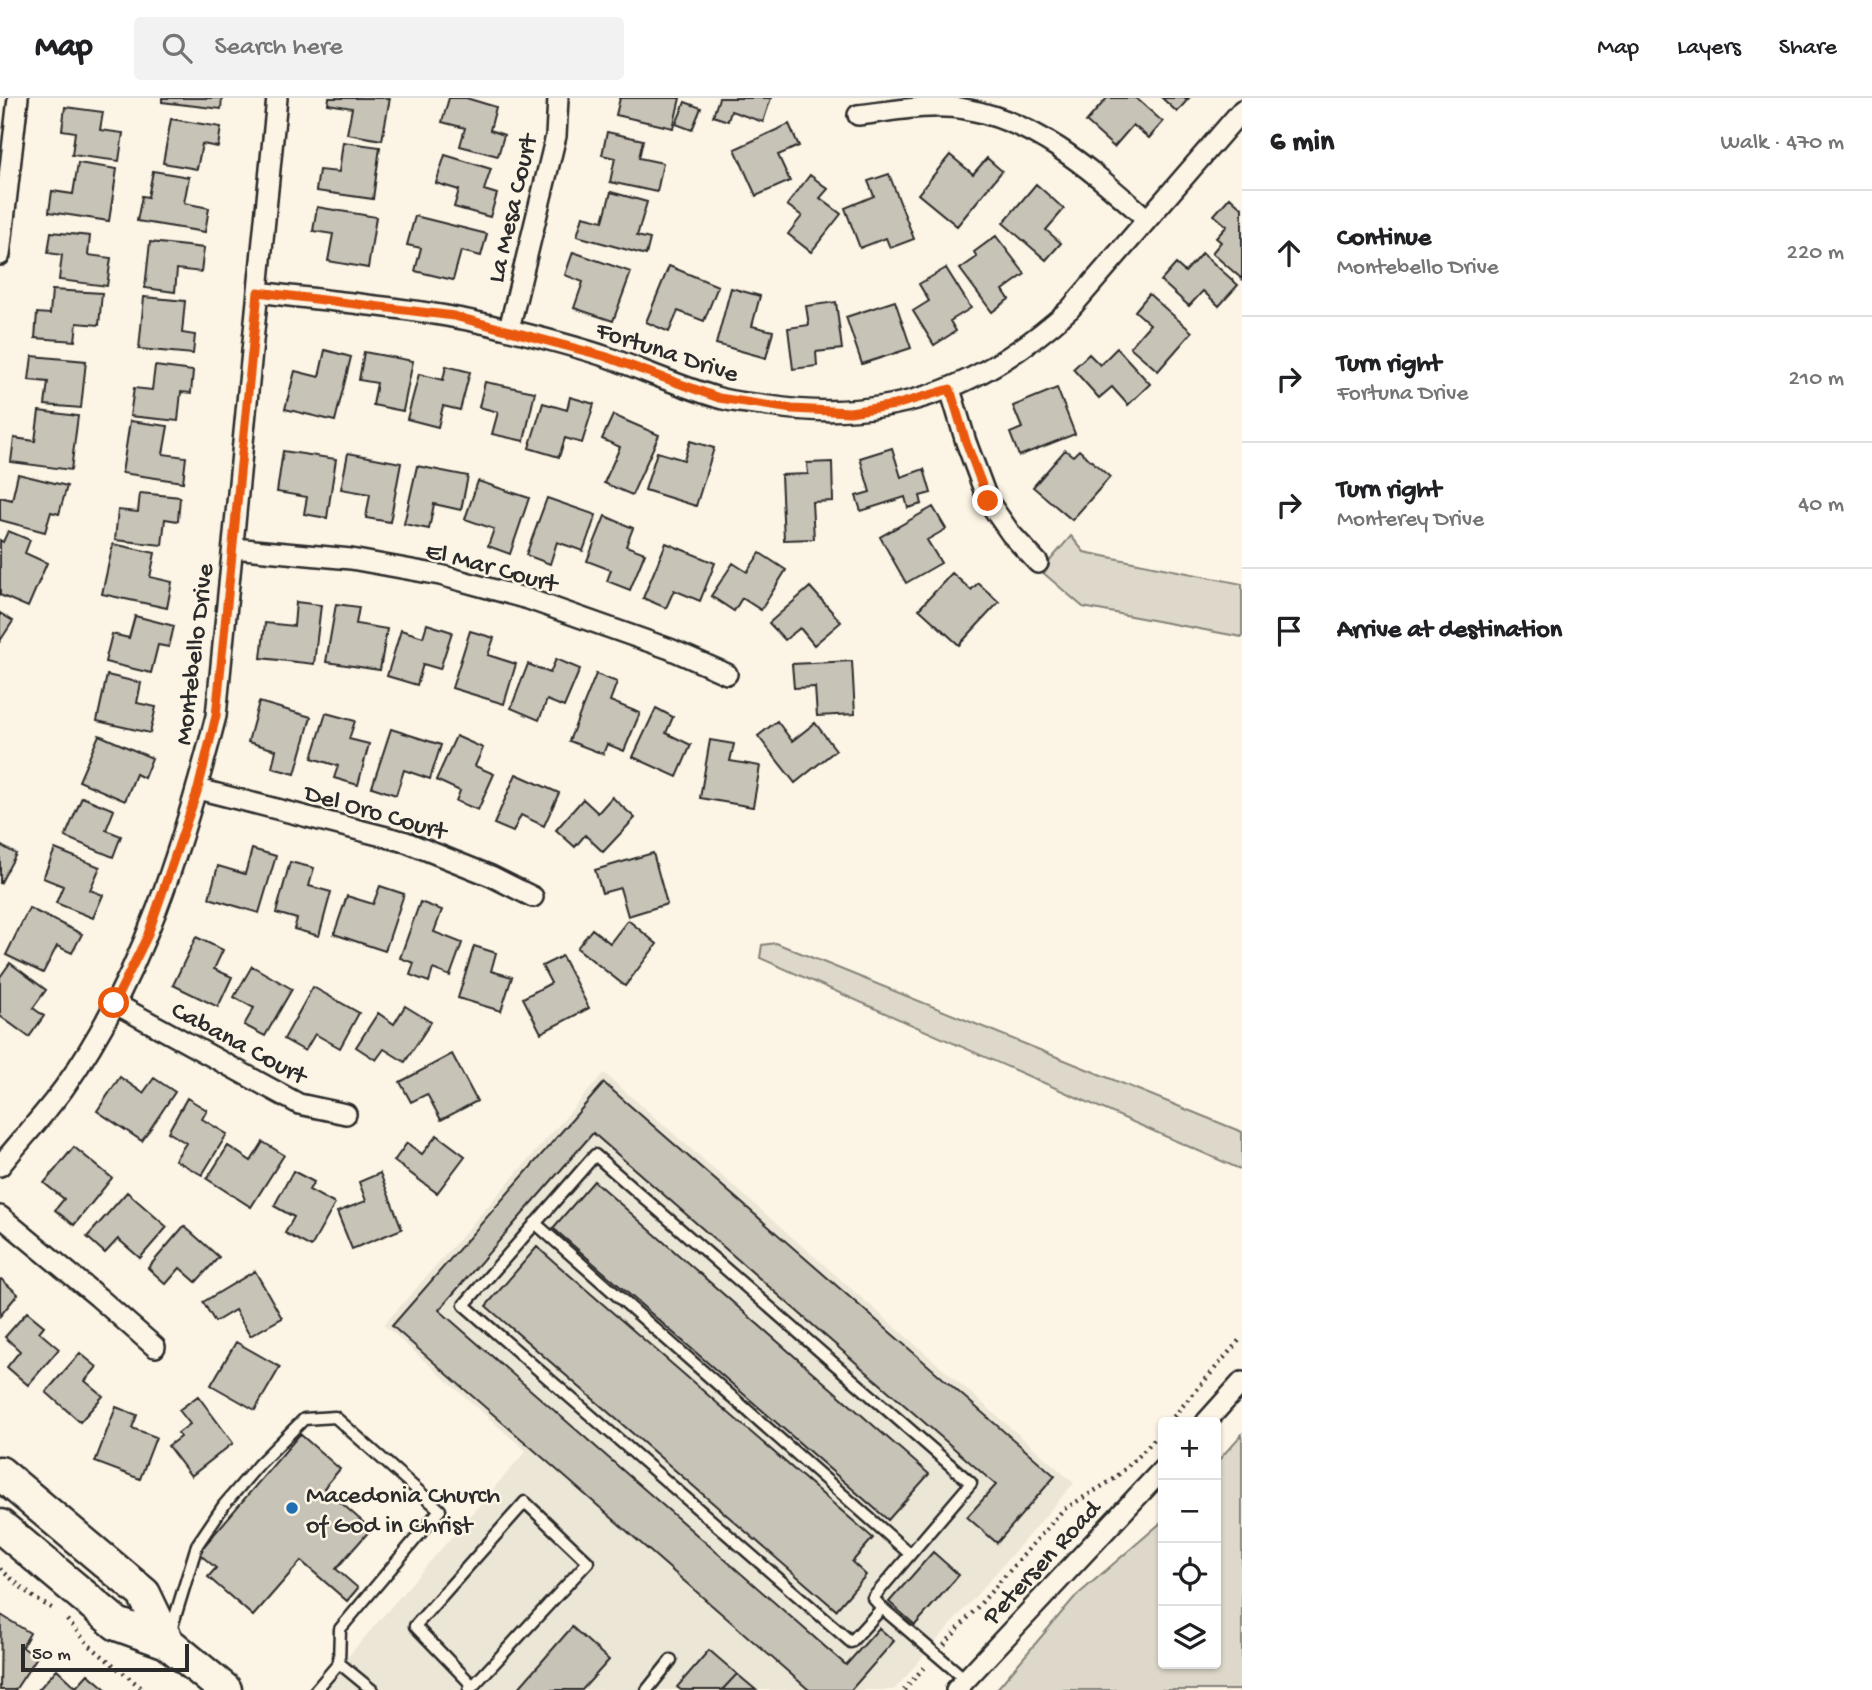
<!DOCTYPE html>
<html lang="en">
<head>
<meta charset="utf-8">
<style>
  :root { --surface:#fff; --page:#f2f2f2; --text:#202124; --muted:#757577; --line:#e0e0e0 }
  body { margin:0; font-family:"Gochi Hand",sans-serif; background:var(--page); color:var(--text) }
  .controls { position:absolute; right:21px; bottom:21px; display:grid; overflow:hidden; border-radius:7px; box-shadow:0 2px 5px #0004 }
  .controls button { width:63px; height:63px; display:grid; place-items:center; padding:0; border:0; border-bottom:2px solid var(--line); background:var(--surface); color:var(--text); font:35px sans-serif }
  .scale { position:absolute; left:21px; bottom:18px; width:168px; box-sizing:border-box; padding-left:7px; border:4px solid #2b2b2b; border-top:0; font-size:19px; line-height:24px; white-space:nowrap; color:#2b2b2b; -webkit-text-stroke:5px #fcf5e5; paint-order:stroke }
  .stop { position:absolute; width:21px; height:21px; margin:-16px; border:5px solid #ea580c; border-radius:50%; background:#fff }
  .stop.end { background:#ea580c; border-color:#fff; box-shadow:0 2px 7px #0008 }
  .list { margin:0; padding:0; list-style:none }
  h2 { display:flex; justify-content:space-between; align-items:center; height:91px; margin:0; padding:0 28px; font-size:30px }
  h2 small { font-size:23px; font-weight:400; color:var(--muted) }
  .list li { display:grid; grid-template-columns:46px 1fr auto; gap:21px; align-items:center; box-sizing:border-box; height:126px; padding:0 28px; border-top:2px solid var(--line) }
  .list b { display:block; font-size:26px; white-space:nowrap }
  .list p { margin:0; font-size:23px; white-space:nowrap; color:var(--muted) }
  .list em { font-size:23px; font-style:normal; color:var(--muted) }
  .icon { flex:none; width:38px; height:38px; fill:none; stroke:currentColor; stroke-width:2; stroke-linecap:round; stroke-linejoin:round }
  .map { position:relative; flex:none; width:1242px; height:1592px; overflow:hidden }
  header { display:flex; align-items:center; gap:42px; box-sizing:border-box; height:98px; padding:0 35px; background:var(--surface); border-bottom:2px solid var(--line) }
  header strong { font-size:33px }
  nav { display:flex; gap:38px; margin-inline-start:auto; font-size:24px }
  .search { width:490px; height:63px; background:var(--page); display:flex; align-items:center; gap:18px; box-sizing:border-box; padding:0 24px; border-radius:7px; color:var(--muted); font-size:26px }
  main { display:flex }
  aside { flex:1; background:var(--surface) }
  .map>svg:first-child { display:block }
</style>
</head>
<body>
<header>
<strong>Map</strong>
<div class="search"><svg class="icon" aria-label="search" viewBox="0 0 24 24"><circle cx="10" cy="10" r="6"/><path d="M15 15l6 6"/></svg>Search here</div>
<nav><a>Map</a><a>Layers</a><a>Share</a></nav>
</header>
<main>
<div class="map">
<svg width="1242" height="1592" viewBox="0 0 1242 1592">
  <rect width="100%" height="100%" fill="#fcf5e5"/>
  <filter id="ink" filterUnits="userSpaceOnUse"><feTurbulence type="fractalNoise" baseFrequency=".0143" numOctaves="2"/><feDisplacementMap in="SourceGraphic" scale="14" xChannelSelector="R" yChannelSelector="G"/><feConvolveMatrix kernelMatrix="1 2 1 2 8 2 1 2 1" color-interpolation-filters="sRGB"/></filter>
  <g filter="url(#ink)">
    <path fill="#ece6d7" d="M604 975 1074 1385 894 1592H319L526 1353 384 1227Z"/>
    <path fill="#ded8ca" stroke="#84827a" stroke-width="2" d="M1071 438 1084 454 1242 486V539L1083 509 1041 473Z
      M776 845 1242 1034V1072L760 860 762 847Z
      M1242 1336V1592H996L1074 1500 1163 1423V1566H1216V1365Z"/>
    <path fill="#c8c3b7" stroke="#2b2b2b" stroke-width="2" d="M162 0H222L221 11 162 4Z
      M329 0H390L382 42 347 36 352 10 328 6Z
      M449 0H466L496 9 490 32 504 37 498 58 460 48 465 30 442 24Z
      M620 0H680L673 30 616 17Z
      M719 0H771L763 24 731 13 728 23 713 18Z
      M1107 0H1136L1163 24 1149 40 1133 27 1114 49 1086 24Z
      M1162 0H1189L1177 14Z
      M685 4 701 10 692 32 676 26Z
      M65 9 103 14 100 32 123 35 119 63 72 57 75 34 62 32Z
      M171 21 221 29 218 49 202 46 197 71 163 65Z
      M789 26 799 48 778 57 790 83 756 98 735 51Z
      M607 34 643 42 639 60 663 65 657 94 610 84 615 60 602 57Z
      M343 44 380 49 373 101 316 93 319 72 339 74Z
      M445 57 491 71 484 92 497 96 490 119 454 109 459 92 436 85Z
      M950 57 973 76 987 60 1002 73 957 128 918 96Z
      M78 65 117 71 109 123 49 114 52 93 73 96Z
      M153 73 189 79 184 105 209 110 205 134 137 123 142 98 148 99Z
      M889 76 914 141 890 150 886 140 860 150 845 110 874 98 868 83Z
      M810 77 828 91 820 100 841 116 811 154 788 136 802 118 787 107Z
      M1036 86 1064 111 1046 132 1061 145 1046 162 1003 125Z
      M611 94 647 104 637 138 650 141 646 157 577 138 583 118 603 123Z
      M1230 99 1242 110V181L1212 155 1221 144 1216 140 1227 128 1214 117Z
      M317 109 376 119 368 170 328 163 333 136 313 133Z
      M415 118 487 136 481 158 461 153 453 182 415 173 421 150 407 147Z
      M51 134 90 138 88 157 111 160 107 188 59 182 62 157 48 155Z
      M996 138 1025 176 1003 192 1009 201 992 214 960 171 977 159 974 154Z
      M150 144 204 150 201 174 177 171 175 194 145 190Z
      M573 154 631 174 613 223 574 210 583 184 565 177Z
      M1202 155 1238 187 1219 208 1203 193 1189 208 1161 183 1176 166 1185 174Z
      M669 168 718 188 704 223 678 213 669 234 646 224Z
      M946 170 971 210 950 223 956 233 934 247 913 213 929 203 919 186Z
      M731 190 760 198 752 228 773 233 766 260 716 246Z
      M52 192 102 195 99 227 77 225 75 243 35 240 37 215 50 216Z
      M1149 196 1192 234 1158 273 1130 249 1150 226 1135 213Z
      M144 199 185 203 182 235 195 237 193 256 139 251Z
      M895 203 911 250 862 266 846 219Z
      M836 204 842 251 816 254 817 268 793 271 788 230 809 227 806 208Z
      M1117 250 1150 286 1128 307 1112 289 1099 300 1073 271 1089 256 1100 267Z
      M325 252 351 259 335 323 285 311 295 273 319 279Z
      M364 254 413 263 403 313 373 307 377 285 359 282Z
      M32 258 86 263 81 310 45 307 48 284 29 282Z
      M155 268 193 273 191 295 181 294 178 323 130 318 134 290 152 292Z
      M446 268 470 274 460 312 443 308 438 329 407 321 419 276 443 282Z
      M485 284 535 294 524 343 492 336 498 314 479 309Z
      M1057 290 1075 336 1019 358 1010 335 1022 330 1013 308Z
      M570 299 594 306 582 345 565 340 559 359 529 350 543 305 567 312Z
      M39 313 78 318 71 372 11 364 14 340 35 343Z
      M613 317 659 337 632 397 604 385 620 349 602 341Z
      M130 323 168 328 163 356 186 359 183 384 122 375Z
      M690 343 714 350 696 408 645 392 657 354 684 362Z
      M892 350 901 379 924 371 931 395 920 398 922 406 908 410 905 399 861 413 856 398 870 394 860 360Z
      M1065 352 1073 358 1079 352 1110 379 1072 422 1033 389Z
      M283 353 336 361 327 420 304 416 307 399 277 394Z
      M348 355 401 365 390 424 366 420 370 396 341 391Z
      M832 364 833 403 812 404 814 441 784 442 781 377 808 376 807 365Z
      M417 368 468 378 461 412 434 406 429 431 404 426Z
      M18 376 67 388 59 416 51 414 45 434 0 422V399L12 402Z
      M478 383 529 400 510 456 488 448 494 431 465 421Z
      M140 395 180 399 178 423 165 421 162 447 115 442 118 412 138 414Z
      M547 400 596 417 583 453 557 444 550 466 526 457Z
      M933 409 946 431 927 442 941 465 906 485 880 439Z
      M605 418 633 430 626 448 645 455 630 492 607 483 611 472 587 463Z
      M8 433 30 442 25 455 47 465 28 509 0 497V442L3 444Z
      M666 445 715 465 700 503 674 492 666 510 643 500Z
      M113 446 155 455 150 479 172 484 167 510 102 496Z
      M760 455 786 472 761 512 742 500 734 513 711 498 733 465 747 474Z
      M952 475 971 492 978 485 999 504 959 547 919 511Z
      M810 489 841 524 814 547 800 530 785 542 769 525Z
      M296 504 321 507 314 566 261 560 265 525 294 528Z
      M336 506 359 509 356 526 387 531 380 572 326 564Z
      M0 515 13 523 0 543Z
      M135 518 174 528 169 549 158 547 151 575 105 564 112 536 129 540Z
      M427 526 452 534 440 571 423 566 417 587 387 578 401 532 423 539Z
      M470 533 494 540 488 557 516 566 504 606 452 590Z
      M556 561 580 571 564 609 547 602 539 622 511 610 528 566 550 575Z
      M852 563 855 616 817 618 815 589 794 590 792 566Z
      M596 576 617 584 610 603 640 615 624 653 607 646 603 656 569 643Z
      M107 577 141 585 137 605 156 609 150 635 97 623Z
      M259 604 311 619 295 676 272 670 276 652 248 644Z
      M656 610 673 619 666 635 691 647 677 679 633 659Z
      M326 615 355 623 349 641 369 646 358 687 334 680 338 668 312 660Z
      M777 623 792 643 815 625 836 652 795 685 758 638Z
      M391 631 441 647 430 681 404 672 396 697 372 689Z
      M99 637 152 660 144 680 136 676 125 703 79 683Z
      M456 638 483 650 475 668 494 676 478 712 456 703 460 693 436 682Z
      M710 642 734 646 730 663 760 668 753 709 700 700Z
      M516 676 559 695 544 728 521 717 513 734 494 726Z
      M82 699 114 712 106 732 121 738 113 759 65 739Z
      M612 699 635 720 603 754 585 737 575 749 556 732 583 701 598 715Z
      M0 747 16 756 0 786Z
      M55 751 100 769 90 792 103 797 93 820 56 805 63 788 43 780Z
      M252 751 276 758 259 815 209 800 218 768 245 776Z
      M653 755 667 806 628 818 620 790 602 795 595 772Z
      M290 764 314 770 309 788 331 794 319 838 294 831 297 821 276 815Z
      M380 788 404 796 385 853 334 836 347 798 373 806Z
      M420 804 442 812 434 834 462 845 450 878 433 871 429 884 410 877 414 865 400 860Z
      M29 810 82 836 72 855 57 848 43 875 6 857Z
      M628 822 657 846 625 888 577 850 592 831 610 845Z
      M196 839 223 852 214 871 232 879 218 909 173 887Z
      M474 848 496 855 491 873 512 879 501 913 458 900Z
      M562 858 589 910 541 935 523 900 551 885 542 868Z
      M10 865 46 892 33 910 44 918 29 939 0 918V879Z
      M252 868 292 891 265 938 244 927 254 910 234 899Z
      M313 889 359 915 340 950 315 936 305 953 284 941Z
      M405 908 431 924 405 964 384 951 376 962 356 949 378 915 394 926Z
      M452 956 477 1003 441 1022 427 996 411 1004 400 984Z
      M120 979 143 995 154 980 175 994 142 1043 97 1013Z
      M604 985 1055 1378 997 1445 967 1419 996 1387 593 1035 439 1212 846 1567 879 1530 894 1543 851 1592H809L392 1228Z
      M187 1000 207 1012 202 1021 227 1036 202 1077 175 1062 186 1045 168 1034Z
      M437 1037 465 1058 437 1095 394 1063 407 1045 422 1056Z
      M263 1044 284 1057 251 1109 207 1081 228 1048 251 1063Z
      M74 1049 112 1080 74 1127 55 1112 64 1101 44 1085Z
      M293 1073 314 1084 309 1092 335 1106 311 1149 285 1135 294 1119 274 1108Z
      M380 1075 402 1131 352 1151 337 1114 366 1103 359 1084Z
      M594 1083 929 1376 888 1422 553 1130Z
      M127 1094 167 1129 140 1160 118 1141 105 1155 87 1139Z
      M184 1128 219 1159 196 1184 180 1170 166 1186 148 1170Z
      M537 1149 873 1440 852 1464 866 1477 836 1512 486 1208Z
      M255 1173 282 1220 250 1238 235 1212 215 1224 203 1204Z
      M1 1181 18 1196 0 1218V1182Z
      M27 1214 44 1228 39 1234 59 1251 28 1287 7 1269 20 1253 5 1239Z
      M236 1244 280 1269 255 1312 211 1287Z
      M80 1255 97 1269 85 1283 103 1298 80 1324 46 1294Z
      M198 1298 233 1345 191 1378 168 1348 180 1339 178 1335 190 1326 179 1312Z
      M116 1309 137 1317 132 1330 156 1339 140 1381 95 1364Z
      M300 1336 340 1371 324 1390 371 1431 336 1471 358 1490 347 1503 301 1463 253 1518 208 1479 216 1470 198 1455Z
      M933 1454 959 1477 915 1527 889 1504Z
      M1 1517 30 1535 22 1549 37 1559 15 1592H0Z
      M572 1529 609 1562 582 1592H517Z
      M709 1552 737 1576 722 1592H681L677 1589Z
      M57 1571 76 1589 88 1576 107 1592H38Z
      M737 1576 756 1592H722Z"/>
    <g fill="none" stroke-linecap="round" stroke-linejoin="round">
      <g stroke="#2b2b2b" stroke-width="15">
        <path id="lane" d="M535 1125 910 1456
          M882 1510 873 1500 971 1385 595 1057 464 1207 851 1544 882 1510 965 1581
          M171 1532 197 1447 224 1407 259 1366 304 1321 335 1319 440 1412 340 1531 339 1565
          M316 1592 339 1565 372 1592
          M469 1592 473 1588 588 1464 525 1404 415 1528 473 1588
          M647 1592 671 1562"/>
      </g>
      <g stroke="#2b2b2b" stroke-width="24">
        <path id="street" d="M858 17C892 13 931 5 965 11 1039 24 1093 74 1147 121
          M0 157 18 0
          M258 194C342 205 428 210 510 232 542 240 575 248 607 259 643 272 679 288 716 299 733 305 752 305 769 308 888 326 981 292 1070 211L1242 12
          M509 231 556 38 558 0
          M950 291 966 344 988 403 1011 436 1038 465
          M233 450 351 461 440 477 528 501 670 551 727 576
          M198 691 406 744 491 778 533 799
          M114 905 299 1006 346 1016
          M0 1068C21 1042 44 1017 64 990 142 880 183 747 216 618L277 0
          M0 1118 98 1199 155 1249
          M1206 1324 1242 1284
          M956 1592 1163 1371"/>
      </g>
      <g stroke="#2b2b2b" stroke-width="37">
        <path id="primary" d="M0 1375 144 1496 167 1544
          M0 1428 117 1526 167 1544 225 1592"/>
      </g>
      <path stroke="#2b2b2b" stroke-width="4.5" stroke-dasharray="2 5" stroke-linecap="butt" d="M1169 1324 1242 1239
        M0 1471 34 1500 55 1512
        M67 1522 89 1547 144 1592
        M944 1547 1063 1412 1114 1381 1142 1355 1163 1331
        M904 1592 927 1566"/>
      <use href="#lane" stroke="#fcf5e5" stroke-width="10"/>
      <use href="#street" stroke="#fcf5e5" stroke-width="19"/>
      <use href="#primary" stroke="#fcf5e5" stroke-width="32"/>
    </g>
  </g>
  <g fill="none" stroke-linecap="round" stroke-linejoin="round" filter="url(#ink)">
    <path stroke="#ea580c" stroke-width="9" d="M114 905 147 839 198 691 216 618 258 194 454 218 604 258 719 300 792 311 850 314 895 307 950 291 966 344 988 403"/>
  </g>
  <circle fill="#1f6fb2" stroke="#fcf5e5" stroke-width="2.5" cx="292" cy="1410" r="7"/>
  <g text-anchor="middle" stroke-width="5" stroke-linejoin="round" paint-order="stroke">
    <g font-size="26" fill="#2b2b2b" stroke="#fcf5e5">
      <text transform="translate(510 110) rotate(-77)" y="9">La Mesa Court</text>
      <text transform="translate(668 252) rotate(18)" y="9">Fortuna Drive</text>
      <text transform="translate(492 467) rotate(15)" y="9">El Mar Court</text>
      <text transform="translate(192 556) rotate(-83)" y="9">Montebello Drive</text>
      <text transform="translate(376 712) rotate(16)" y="9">Del Oro Court</text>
      <text transform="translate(240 943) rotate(28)" y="9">Cabana Court</text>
      <text transform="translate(1040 1463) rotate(-47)" y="9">Petersen Road</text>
    </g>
    <g font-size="26" fill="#2b2b2b" stroke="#fcf5e5" text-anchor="start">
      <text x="306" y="1404">Macedonia Church<tspan x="306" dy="30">of God in Christ</tspan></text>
    </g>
  </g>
</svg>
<div class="controls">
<button>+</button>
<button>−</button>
<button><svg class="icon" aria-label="locate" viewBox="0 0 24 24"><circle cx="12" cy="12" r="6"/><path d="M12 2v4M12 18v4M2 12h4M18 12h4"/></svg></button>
<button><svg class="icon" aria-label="layers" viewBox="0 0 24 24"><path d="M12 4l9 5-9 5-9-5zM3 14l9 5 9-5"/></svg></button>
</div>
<div class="scale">50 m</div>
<div class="stop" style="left:114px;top:905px"></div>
<div class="stop end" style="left:988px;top:403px"></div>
</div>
<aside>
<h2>6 min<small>Walk · 470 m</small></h2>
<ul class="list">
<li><svg class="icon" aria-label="ahead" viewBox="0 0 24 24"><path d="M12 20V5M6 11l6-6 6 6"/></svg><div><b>Continue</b><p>Montebello Drive</p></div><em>220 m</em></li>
<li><svg class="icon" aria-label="right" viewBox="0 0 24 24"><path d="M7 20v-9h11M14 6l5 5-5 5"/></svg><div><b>Turn right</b><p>Fortuna Drive</p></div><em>210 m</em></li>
<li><svg class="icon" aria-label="right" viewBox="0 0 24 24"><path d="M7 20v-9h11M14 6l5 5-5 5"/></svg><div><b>Turn right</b><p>Monterey Drive</p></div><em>40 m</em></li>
<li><svg class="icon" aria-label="arrive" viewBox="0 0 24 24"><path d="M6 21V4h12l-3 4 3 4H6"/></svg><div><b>Arrive at destination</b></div></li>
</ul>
</aside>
</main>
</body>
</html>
